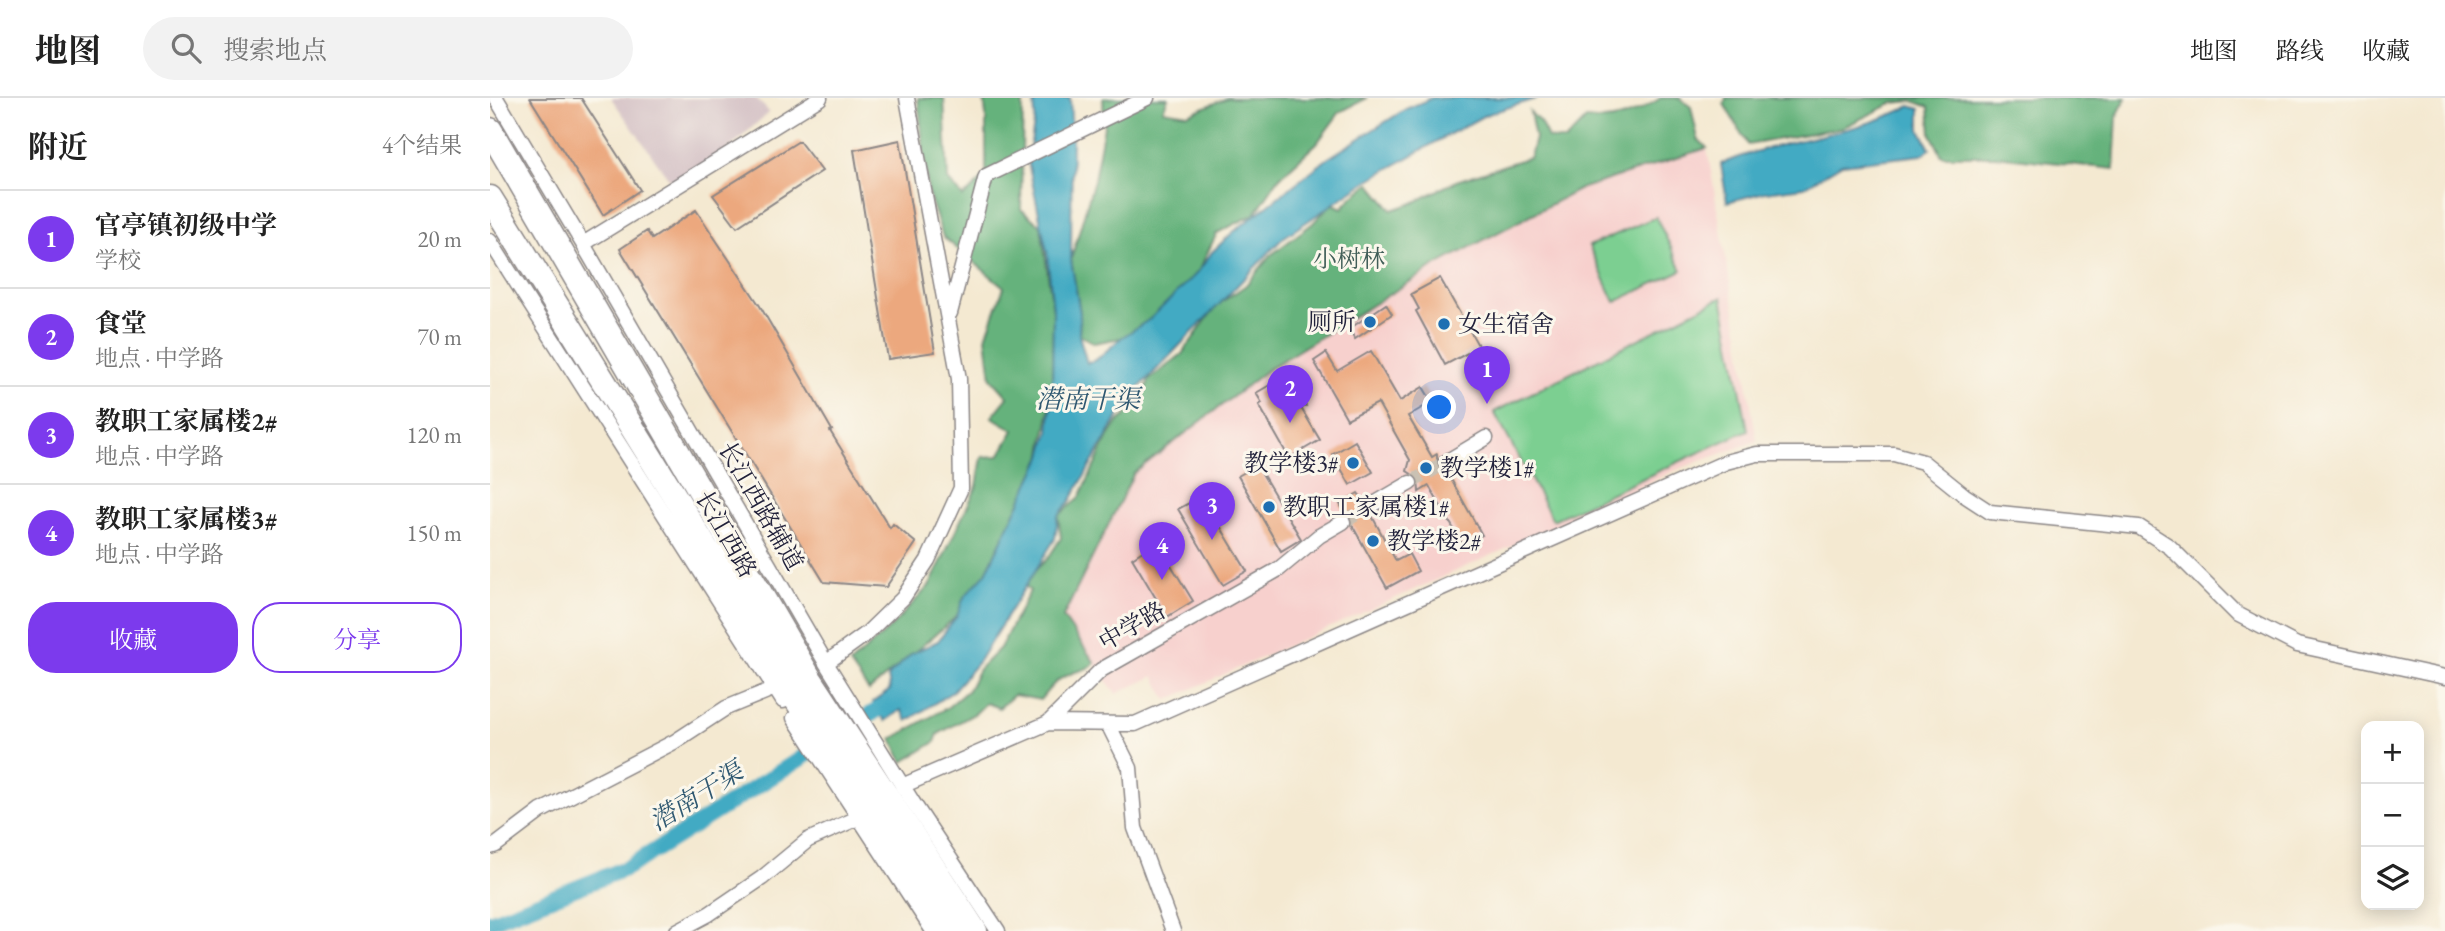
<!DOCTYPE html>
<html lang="zh">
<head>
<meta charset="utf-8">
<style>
  :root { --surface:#fff; --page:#f2f2f2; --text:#222; --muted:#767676; --line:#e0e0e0; --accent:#7c3aed }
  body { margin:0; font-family:"EB Garamond","Noto Serif SC",serif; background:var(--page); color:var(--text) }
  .controls { position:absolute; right:21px; bottom:21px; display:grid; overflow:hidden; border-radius:14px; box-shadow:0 4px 18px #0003 }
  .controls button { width:63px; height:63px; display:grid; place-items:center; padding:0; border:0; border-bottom:2px solid var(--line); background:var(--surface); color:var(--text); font:35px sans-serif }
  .you { position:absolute; left:950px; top:310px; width:24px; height:24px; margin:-18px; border:5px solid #fff; border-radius:50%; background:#1a73e8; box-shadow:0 0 0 10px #1a73e833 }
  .badge { display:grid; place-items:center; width:46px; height:46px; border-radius:50%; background:var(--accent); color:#fff; font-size:23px; font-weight:700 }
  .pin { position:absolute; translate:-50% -58px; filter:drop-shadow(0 2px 4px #0008) }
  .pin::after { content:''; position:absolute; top:37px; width:24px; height:21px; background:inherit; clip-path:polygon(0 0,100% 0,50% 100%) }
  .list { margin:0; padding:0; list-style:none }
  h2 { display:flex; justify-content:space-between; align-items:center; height:91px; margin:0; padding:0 28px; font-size:30px }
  h2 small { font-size:23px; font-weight:400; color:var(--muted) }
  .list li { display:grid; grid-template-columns:46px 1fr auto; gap:21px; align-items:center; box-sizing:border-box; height:98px; padding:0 28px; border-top:2px solid var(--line) }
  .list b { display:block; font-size:26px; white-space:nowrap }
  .list p { margin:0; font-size:23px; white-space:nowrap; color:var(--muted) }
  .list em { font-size:23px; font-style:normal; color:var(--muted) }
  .actions { display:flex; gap:14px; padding:21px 28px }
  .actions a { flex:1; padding:16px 0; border:2px solid var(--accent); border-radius:28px; text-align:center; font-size:24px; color:var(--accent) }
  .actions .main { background:var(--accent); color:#fff }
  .icon { flex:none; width:38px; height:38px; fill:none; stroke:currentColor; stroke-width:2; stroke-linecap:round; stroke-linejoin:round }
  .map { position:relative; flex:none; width:1955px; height:833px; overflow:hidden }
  header { display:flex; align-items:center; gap:42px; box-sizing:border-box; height:98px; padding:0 35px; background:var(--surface); border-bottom:2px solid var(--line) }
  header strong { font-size:33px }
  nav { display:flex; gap:38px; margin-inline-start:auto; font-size:24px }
  .search { width:490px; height:63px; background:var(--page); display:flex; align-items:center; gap:18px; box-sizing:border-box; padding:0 24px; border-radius:38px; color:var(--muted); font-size:26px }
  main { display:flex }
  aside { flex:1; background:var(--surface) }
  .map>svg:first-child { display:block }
</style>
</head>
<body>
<header>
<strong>地图</strong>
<div class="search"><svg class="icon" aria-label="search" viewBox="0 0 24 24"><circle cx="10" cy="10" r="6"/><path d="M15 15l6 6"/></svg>搜索地点</div>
<nav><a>地图</a><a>路线</a><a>收藏</a></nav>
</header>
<main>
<aside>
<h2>附近<small>4个结果</small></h2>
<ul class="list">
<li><span class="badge">1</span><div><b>官亭镇初级中学</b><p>学校</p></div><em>20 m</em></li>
<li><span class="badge">2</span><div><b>食堂</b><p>地点 · 中学路</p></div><em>70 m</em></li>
<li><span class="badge">3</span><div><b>教职工家属楼2#</b><p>地点 · 中学路</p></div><em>120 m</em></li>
<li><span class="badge">4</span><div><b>教职工家属楼3#</b><p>地点 · 中学路</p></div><em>150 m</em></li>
</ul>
<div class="actions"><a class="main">收藏</a><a>分享</a></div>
</aside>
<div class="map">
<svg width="1955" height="833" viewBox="0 0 1955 833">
  <rect width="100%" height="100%" fill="#fbf7ec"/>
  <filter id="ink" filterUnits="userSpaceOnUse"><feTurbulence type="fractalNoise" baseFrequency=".0143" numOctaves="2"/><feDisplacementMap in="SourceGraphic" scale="14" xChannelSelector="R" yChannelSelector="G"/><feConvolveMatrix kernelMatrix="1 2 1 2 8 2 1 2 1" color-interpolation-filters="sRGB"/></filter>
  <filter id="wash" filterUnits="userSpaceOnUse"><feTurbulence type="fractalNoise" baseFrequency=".00686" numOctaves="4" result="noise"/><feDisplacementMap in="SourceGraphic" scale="28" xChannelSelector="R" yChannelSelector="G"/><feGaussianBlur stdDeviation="1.57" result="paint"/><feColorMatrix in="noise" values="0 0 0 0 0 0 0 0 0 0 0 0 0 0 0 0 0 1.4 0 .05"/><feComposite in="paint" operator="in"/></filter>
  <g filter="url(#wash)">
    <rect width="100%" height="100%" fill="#f4e9d1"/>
    <path fill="#f7d0cd" d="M1217 50 1267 343 1188 371 1062 430 677 602 664 578 626 596 573 519 644 375 780 270 952 164 1090 91Z"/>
    <path fill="#d2bec3" d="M121 0H266L279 14 234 55 182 85Z"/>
    <path fill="#7ccf91" stroke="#4f7866" stroke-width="2" d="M1166 119 1192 172 1125 204 1099 148Z
      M1232 199 1258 332 1063 422 1004 314Z"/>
    <path fill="#65b27b" stroke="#446a5b" stroke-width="2" d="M428 0H454L458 82 473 99 496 78V18L494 0H533L531 111 551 128 563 212 562 297 551 361 496 475 467 518 379 593 360 566 400 530 440 487 487 388 492 359 509 358 524 332 502 319 518 299 501 280 496 239 514 189 453 139 438 95Z
      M613 0H678L673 12 698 16 737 0H877L850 14 827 45 789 80 765 116 727 135 708 174 660 222 631 240 604 245 589 237 590 215 581 162 604 82 614 28Z
      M1171 0H1189L1201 9 1208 41 1217 50 1090 91 952 164 780 270 644 375 573 519 605 565C594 574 591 571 580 576 566 581 559 591 550 602L524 597 509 610 496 605 486 615 448 636 445 644 413 664 402 641 458 609 478 592 489 571 510 550 540 493 532 485 558 460 571 440 568 418 590 399 617 341 629 323 637 316 639 303 654 296 659 282 692 256 726 208 756 187 781 157 823 125 842 105 852 110 862 99 880 85 902 112 923 105 966 83 1040 59 1045 40 1040 14 1050 24 1058 40 1075 43 1096 21C1126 26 1146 15 1171 0Z
      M1236 0H1636L1627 18 1624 71 1505 58H1452L1441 36 1439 9 1423 3 1403 5 1354 29 1258 47 1234 6Z"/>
    <path fill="#43aac3" stroke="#32667f" stroke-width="2" d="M544 0H580L582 39 581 162 590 215 589 237 597 265 606 262 631 240 660 221 708 174 722 154 742 135 837 61 916 11 942 0H1048L995 17 951 41 877 83 793 140 646 293 632 312 581 402 568 418 565 441 489 563 462 594 417 623 411 612 395 623 383 604 400 592 398 578 421 556 448 543 467 518 474 499 496 475 551 361 559 333 562 297 563 212 557 154 538 64 545 19Z
      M1420 8 1430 11V31L1440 51 1432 57 1352 66 1314 89 1275 94 1237 104 1231 66C1292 40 1360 39 1420 8Z"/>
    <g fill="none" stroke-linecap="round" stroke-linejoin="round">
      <path stroke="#43aac3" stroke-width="16" d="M359 630 405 601
        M0 824 137 770 337 644"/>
    </g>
    <g id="blocks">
      <path fill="#eca87e" d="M40 0H91L150 92 113 117Z
        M410 42 445 254 398 261 364 52Z
        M309 43 332 73 247 129 223 97Z
        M206 112 270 208 342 332 340 333 400 430 403 426 426 445 396 489 334 484 130 151 157 133 162 141Z
        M950 180 989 249 955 267 926 213 929 211 921 196Z
        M896 206 902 216 865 241 859 231Z
        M881 253 910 303 933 289 942 304 918 318 942 359 947 356V368L957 374 992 437 973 447 939 388 929 394 928 380 917 373 920 362 888 305 857 321 824 263 836 255 847 273Z
        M797 277 816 308 811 310 830 342 799 360 769 307 772 305 766 295Z
        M865 343 883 374 860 387 843 356Z
        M767 367 811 441 791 453 748 378Z
        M868 395 873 402 869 408 870 413 875 418H882L906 463 919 456 928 473 897 490 862 427V420L855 415 850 406Z
        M712 398 757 473 733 487 688 411Z
        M667 444 703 503 677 519 642 460Z"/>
    </g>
  </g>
  <g filter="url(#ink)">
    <use href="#blocks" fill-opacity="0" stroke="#8b8686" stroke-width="2"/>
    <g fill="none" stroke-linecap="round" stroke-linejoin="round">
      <path stroke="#cac1b3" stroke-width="14" stroke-dasharray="14 7" stroke-linecap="butt" d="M920 385 956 364
        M853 424 879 409"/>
      <g stroke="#8b8686" stroke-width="17">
        <path id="street" d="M6 0 93 146 336 565 422 703 508 833
          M0 143 293 603
          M93 146 330 0
          M460 215 496 78 657 0
          M956 364 996 340
          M879 409 920 385
          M336 565 376 536 413 500 438 462 471 390 469 281 417 0
          M304 620 443 833
          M558 625 611 572 789 471 829 438 853 424
          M618 626 640 670 645 730 683 833
          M412 688 558 625 645 626 1236 364 1267 356H1404L1433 364 1474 397 1500 414 1649 429 1680 449 1747 516 1807 547 1955 579
          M0 749 6 747 51 713 184 644 236 610 285 590
          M187 833 219 816 272 780 318 742 368 720"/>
      </g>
      <g stroke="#8b8686" stroke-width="27">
        <path id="highway" d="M0 32 320 581 485 833
          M0 100 187 402 306 601 461 833"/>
      </g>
      <use href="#street" stroke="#fff" stroke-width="14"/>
      <use href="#highway" stroke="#fff" stroke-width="24"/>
    </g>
  </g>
  <g fill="#1f6fb2" stroke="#fbf7ec" stroke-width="2.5">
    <circle cx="880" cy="224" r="7"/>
    <circle cx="954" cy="226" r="7"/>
    <circle cx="863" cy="365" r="7"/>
    <circle cx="936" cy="370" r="7"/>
    <circle cx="779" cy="409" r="7"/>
    <circle cx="883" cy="443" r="7"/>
  </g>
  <g text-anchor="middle" stroke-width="6" stroke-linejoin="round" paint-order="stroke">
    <g font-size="24" fill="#425f59" stroke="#fbf7ec">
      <text x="859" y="169">小树林</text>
    </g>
    <g font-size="24" fill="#22223b" stroke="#fbf7ec" text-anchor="start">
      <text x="866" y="232" text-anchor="end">厕所</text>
      <text x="968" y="234">女生宿舍</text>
      <text x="849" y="373" text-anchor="end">教学楼3#</text>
      <text x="950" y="378">教学楼1#</text>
      <text x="793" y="417">教职工家属楼1#</text>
      <text x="897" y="451">教学楼2#</text>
    </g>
    <g font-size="24" fill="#22223b" stroke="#fbf7ec">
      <text transform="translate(271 408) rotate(60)" y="8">长江西路辅道</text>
      <text transform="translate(236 436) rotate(60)" y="8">长江西路</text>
      <text transform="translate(642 528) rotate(-30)" y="8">中学路</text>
    </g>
    <g font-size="26" font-style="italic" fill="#2f5871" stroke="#fbf7ec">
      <text x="598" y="310">潜南干渠</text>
      <text transform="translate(206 698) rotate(-32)" y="9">潜南干渠</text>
    </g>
  </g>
</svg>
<div class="controls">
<button>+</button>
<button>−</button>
<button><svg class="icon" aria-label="layers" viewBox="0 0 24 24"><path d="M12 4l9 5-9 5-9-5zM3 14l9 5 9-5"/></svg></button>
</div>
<div class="you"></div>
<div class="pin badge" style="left:997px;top:306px">1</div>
<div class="pin badge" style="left:800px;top:325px">2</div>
<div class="pin badge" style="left:722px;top:442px">3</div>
<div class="pin badge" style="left:672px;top:482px">4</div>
</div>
</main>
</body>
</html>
